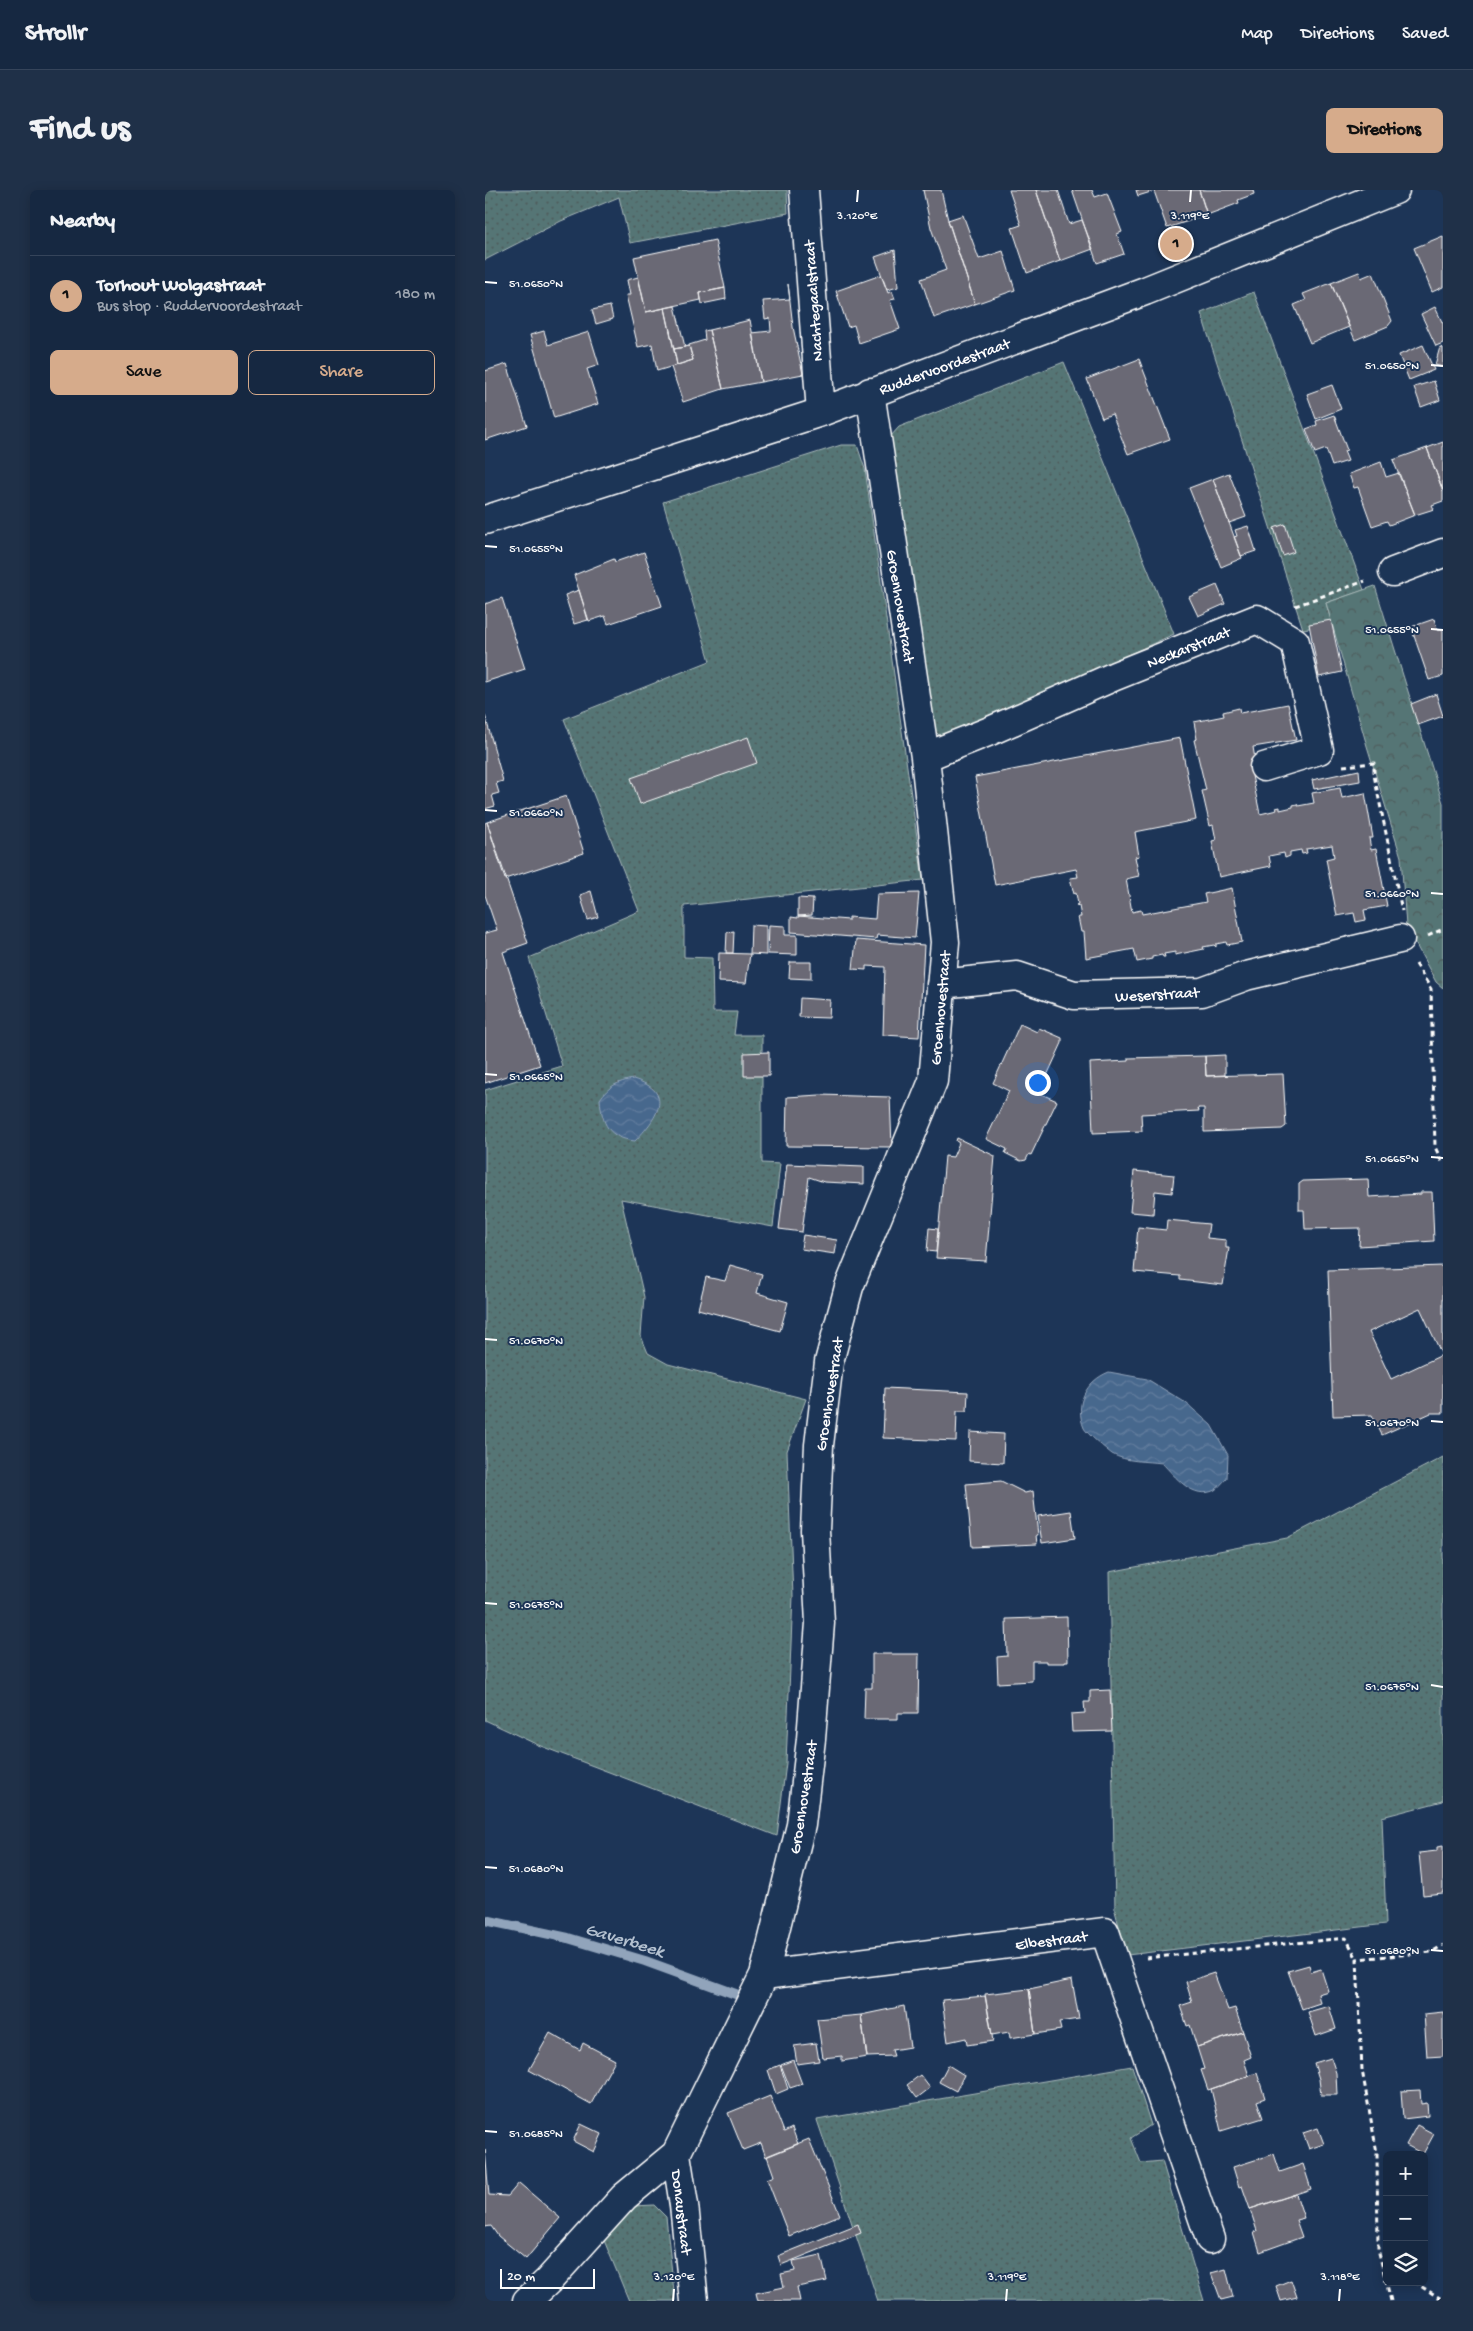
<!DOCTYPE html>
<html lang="en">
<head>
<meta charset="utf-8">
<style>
  :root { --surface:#162841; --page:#1f3048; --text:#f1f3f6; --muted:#9ea6b1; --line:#35445a; --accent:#d6ab8b }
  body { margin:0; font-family:"Gochi Hand",sans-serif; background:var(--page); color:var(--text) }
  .controls { position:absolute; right:15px; bottom:15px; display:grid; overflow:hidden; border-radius:8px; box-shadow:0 2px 12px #0003 }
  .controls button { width:45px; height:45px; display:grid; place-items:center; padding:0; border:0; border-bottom:1px solid var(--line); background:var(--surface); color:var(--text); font:25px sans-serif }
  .scale { position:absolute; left:15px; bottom:12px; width:95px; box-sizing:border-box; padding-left:5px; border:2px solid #fff; border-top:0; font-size:14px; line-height:18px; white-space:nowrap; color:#fff; -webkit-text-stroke:4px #1d3557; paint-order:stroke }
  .you { position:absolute; left:552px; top:892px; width:18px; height:18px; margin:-12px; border:4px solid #fff; border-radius:50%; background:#1a73e8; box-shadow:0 0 0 8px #1a73e833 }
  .badge { display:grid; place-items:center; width:32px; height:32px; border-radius:50%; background:var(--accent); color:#111; font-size:16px; font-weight:700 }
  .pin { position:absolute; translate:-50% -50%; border:2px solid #fff; box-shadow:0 1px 5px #0006 }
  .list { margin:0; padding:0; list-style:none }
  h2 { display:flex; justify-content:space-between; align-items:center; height:65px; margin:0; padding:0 20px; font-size:21px }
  h2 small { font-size:16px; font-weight:400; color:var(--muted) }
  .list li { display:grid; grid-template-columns:32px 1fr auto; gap:15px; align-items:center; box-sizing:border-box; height:80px; padding:0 20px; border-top:1px solid var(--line) }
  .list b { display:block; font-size:19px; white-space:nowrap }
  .list p { margin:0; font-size:16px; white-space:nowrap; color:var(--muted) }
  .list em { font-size:16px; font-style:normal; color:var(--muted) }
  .actions { display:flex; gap:10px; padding:15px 20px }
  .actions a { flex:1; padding:11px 0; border:1px solid var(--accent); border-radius:8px; text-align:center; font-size:18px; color:var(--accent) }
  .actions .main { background:var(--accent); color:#111 }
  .icon { flex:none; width:28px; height:28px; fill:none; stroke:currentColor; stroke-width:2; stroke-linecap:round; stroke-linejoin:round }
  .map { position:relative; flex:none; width:958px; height:2111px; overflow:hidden; border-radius:8px }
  header { display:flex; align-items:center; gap:30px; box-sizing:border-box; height:70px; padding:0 25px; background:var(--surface); border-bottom:1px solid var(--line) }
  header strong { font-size:24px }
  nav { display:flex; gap:28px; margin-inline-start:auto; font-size:18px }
  .intro { display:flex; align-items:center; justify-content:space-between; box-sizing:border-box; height:120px; padding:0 30px }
  h1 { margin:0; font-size:35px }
  .button { padding:12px 22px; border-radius:8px; background:var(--accent); color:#111; font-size:18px; font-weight:700 }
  main { display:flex; gap:30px; padding:0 30px }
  aside { flex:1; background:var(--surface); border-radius:8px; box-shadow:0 2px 12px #0003 }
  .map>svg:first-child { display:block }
</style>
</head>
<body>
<header>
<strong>Strollr</strong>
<nav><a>Map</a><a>Directions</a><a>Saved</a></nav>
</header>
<div class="intro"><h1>Find us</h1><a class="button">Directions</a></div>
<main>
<aside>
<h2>Nearby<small></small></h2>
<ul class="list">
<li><span class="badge">1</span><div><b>Torhout Wolgastraat</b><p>Bus stop · Ruddervoordestraat</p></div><em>180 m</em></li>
</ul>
<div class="actions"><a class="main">Save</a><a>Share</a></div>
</aside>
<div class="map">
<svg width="958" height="2111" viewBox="0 0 958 2111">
  <defs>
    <pattern id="grass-dots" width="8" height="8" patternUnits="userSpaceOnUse" patternTransform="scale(1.25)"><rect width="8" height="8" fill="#547575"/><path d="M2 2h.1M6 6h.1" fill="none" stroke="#4f5c5c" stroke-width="1.8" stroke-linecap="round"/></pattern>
    <pattern id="forest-crowns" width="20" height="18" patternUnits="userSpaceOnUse" patternTransform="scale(1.25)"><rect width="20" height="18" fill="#547575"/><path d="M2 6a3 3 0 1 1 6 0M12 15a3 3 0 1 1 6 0" fill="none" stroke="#4f5c5c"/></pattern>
    <pattern id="water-waves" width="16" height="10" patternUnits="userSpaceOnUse" patternTransform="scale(1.25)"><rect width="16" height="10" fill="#47678d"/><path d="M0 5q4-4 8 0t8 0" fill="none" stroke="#637e9e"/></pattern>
  </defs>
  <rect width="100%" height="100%" fill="#1d3557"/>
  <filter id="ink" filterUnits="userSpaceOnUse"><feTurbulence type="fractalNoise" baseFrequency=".02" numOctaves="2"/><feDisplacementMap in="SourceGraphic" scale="10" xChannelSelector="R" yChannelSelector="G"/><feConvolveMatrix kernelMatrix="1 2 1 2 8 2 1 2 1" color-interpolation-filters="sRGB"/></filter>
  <g filter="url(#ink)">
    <path fill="url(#grass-dots)" stroke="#aababa" d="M0 0H302L303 23 145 53 134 7 76 31 0 70Z
      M769 102 879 400 841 413 847 434 818 439 716 123Z
      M579 172 689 444 458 549 446 537 405 247 414 237Z
      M356 255H372L380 279 438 690 199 716V767L227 768 228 822H252L249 845H277V973L295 974 288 1037 136 1009 159 1107 156 1146 163 1163 183 1174 321 1209 302 1261 308 1406 301 1573 292 1646 53 1555 0 1530V900L77 876 44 768 154 721 79 529 225 471 178 312Z
      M958 1267V1611L897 1627 901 1734 642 1765 630 1721 624 1382 802 1348Z
      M647 1876 666 1935 646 1948 656 1973 677 1971 719 2111H393L332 1930Z
      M169 2015 181 2027 190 2111H144L118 2048 149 2016Z"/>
    <path fill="url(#forest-crowns)" stroke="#aababa" d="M890 396 958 613V798L951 792 921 736 916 667 882 556 841 413Z"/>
    <path fill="url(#water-waves)" stroke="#91a4bb" d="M148 889C192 902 171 929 150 951 123 948 117 934 115 909 124 896 132 892 148 889Z
      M624 1182 662 1189 701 1213 726 1235 743 1265 742 1288C738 1292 734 1297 730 1300 708 1311 690 1286 677 1273 661 1271 641 1272 627 1264 622 1260 601 1243 599 1238 589 1214 601 1191 624 1182Z"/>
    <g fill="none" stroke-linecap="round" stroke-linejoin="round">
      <path stroke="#91a4bb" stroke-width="10" d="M0 1730 83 1748 160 1771 267 1810"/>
    </g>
    <path fill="#6b6974" stroke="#fff" fill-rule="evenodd" d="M438 0H456L463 30 490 114 449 128 436 89 461 80 446 38Z
      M524 0H551L575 71 542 83 527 38 536 35Z
      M551 0H573L584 34 597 30 608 59 575 71Z
      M587 0H607L610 7 622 3 637 42 632 44 639 64 612 73Z
      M651 0H714L722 25 682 38 669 1 653 6Z
      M714 0H768L769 4 753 10 754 13 722 25Z
      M478 25 494 69 518 61 530 100 490 114 463 30Z
      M958 46V97L947 102 929 58Z
      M230 50 240 98 215 103 216 110 161 122 149 67Z
      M410 60 413 97 402 100 390 67Z
      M874 82 876 88 888 83 907 131 903 136 870 150 846 93Z
      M396 85 403 103 407 101 410 109 405 110 415 139 374 153 369 135 363 137 351 101Z
      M153 87 161 122 180 118 192 175 172 181 167 154 153 157 141 105H145L142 90Z
      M846 93 864 137 825 153 809 115 821 110 818 104Z
      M303 94 308 137 318 184 276 192 267 143 286 141 285 128 280 129 278 111 305 109Z
      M240 98 241 109 217 114 215 103Z
      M125 116 128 129 111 134 107 120Z
      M190 116 200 157 189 159 180 118Z
      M950 117 958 134V153L951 156 936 124Z
      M265 130 276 192 238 199 224 140Z
      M224 140 238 199 198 212 186 177 208 170 204 155 220 150 219 141Z
      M59 141 63 155 104 142 114 175 102 179 113 214 69 228 45 145Z
      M938 155 949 180 924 190 914 165Z
      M204 156 208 170 192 175 189 159Z
      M955 157 958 158V177L950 175Z
      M654 169 685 249 643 264 627 224 617 228 602 189Z
      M22 174 42 236 0 250V181Z
      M949 191 955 210 936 217 929 197Z
      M847 195 856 219 831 229 822 204Z
      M849 225 862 260 859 261 863 271 847 276 841 259 830 263 821 239 832 235 831 231Z
      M958 252V301L942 258Z
      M942 258 958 301V311L947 315 949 319 930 325 908 270Z
      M896 272 901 287 914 283 930 325 904 335 902 331 887 336 873 297 869 298 864 284Z
      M744 283 761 327 744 333 728 289Z
      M728 289 757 368 736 377 704 298Z
      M800 334 809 362 798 366 789 338Z
      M763 336 771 361 756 366 749 347 752 346 750 340Z
      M159 362 177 416 123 434 120 426 104 431 89 385 129 369 130 372Z
      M732 395 740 414 713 426 704 407Z
      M94 400 103 430 89 434 80 405Z
      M17 408 40 479 0 492V414Z
      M949 429 953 441 958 439V486L944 490 926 437Z
      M846 430 857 482 834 487 824 434Z
      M951 504 958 526 933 535 926 514Z
      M803 514 811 550 768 557 771 575 765 576 775 624 792 620 791 618 795 617V620L808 617V615L812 614 813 616 829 613 827 603 855 598 857 608 880 603 888 648H884L886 660 891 659 902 716 879 720 881 730 871 732 869 723 852 726 841 669 849 667 847 655 821 659 822 663 817 664 816 660 805 662V666L800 668 799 663 784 666 786 676 734 687 727 651 731 650 728 635 725 636 717 601 721 600 709 550 712 549 709 532 739 526 738 522 754 518 755 523Z
      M0 525 18 591 11 593 14 603 7 605 10 616 0 619Z
      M263 547 272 573 155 614 146 588Z
      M695 548 711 630 650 642 654 666 650 667 654 686 641 689 647 722 656 720 657 724 721 712 719 704 747 698 757 752 742 755 741 752 731 754V757L729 755 718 757 719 759 690 765V762L679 764 680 767H678L677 765 667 767V769L652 772 649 759 601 768 599 742H596L593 727H596L594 716 591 715 593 714 591 703 589 704 585 688 593 687 591 679 510 695 490 587Z
      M874 580 875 591 829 599 827 590Z
      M81 606 99 663 20 689 2 632Z
      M2 632 43 753 18 762 55 875 0 893V743L12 740 0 705V633Z
      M106 701 113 727 103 730 95 705Z
      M434 703 430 748 392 745 391 749 306 742V727L313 728V726L364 730V727L390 729 392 704Z
      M313 708 328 709 327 725 313 726Z
      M266 735 281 736V765L265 764Z
      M284 735 300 736V745H312V765L283 764Z
      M249 741 248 763H241L242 742Z
      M371 750 439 755 434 847 398 845 400 777 381 776V780L368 779Z
      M234 763 265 764 261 793 233 792Z
      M305 772H326V789L304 788Z
      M315 808 345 810 344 828 314 827Z
      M535 834 552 842 554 838 577 848V853L554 903 572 911 546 965 544 964 541 970 536 971 520 963 522 959 501 949 524 901 508 893Z
      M284 862V886H259V863Z
      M740 865V885L721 886 720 866Z
      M720 866 721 886 798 884 801 936 797 939 719 942V918H713L714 921 656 924 657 941 608 943 605 873 643 871V868Z
      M335 905 405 907 407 957 301 956 302 907Z
      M472 948 510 966 501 1071 451 1068 460 966 468 967 474 953 471 951Z
      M302 974 379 977V994L339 992 324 987 317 1042 294 1039Z
      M649 981 689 985 687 1003 670 1001 668 1024 645 1022Z
      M883 989 884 1007 936 1004V1002H947L949 1051 874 1056 875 1038 820 1039 819 1020H814V994L818 991Z
      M682 1030 724 1034 722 1048 741 1050V1058H744L738 1095 695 1090V1086L649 1082 653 1037 681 1040Z
      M444 1038 453 1039 451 1062 442 1061Z
      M318 1045 352 1050 350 1064 316 1059Z
      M245 1075 277 1084 272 1103 303 1112 295 1141 213 1119 221 1087 240 1091Z
      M958 1076V1223H946L897 1245 887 1225 848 1226 843 1080ZM935 1118 957 1165 906 1189 884 1142Z
      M400 1198 483 1202 482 1221H472L471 1251 398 1248Z
      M485 1242 519 1244 518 1273 484 1271Z
      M516 1291 540 1303 548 1301 553 1345H551L552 1354 487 1357 481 1294Z
      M586 1321 590 1348 557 1353 553 1326Z
      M582 1427 583 1471H580V1473H561V1471H547V1491L513 1493 512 1467 522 1466 521 1429Z
      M387 1464H434L433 1523H413V1529H379L380 1498H387Z
      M625 1500 627 1541 587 1542 586 1524 600 1523 599 1512H605V1501Z
      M958 1656V1703L938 1705 934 1663 952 1661V1657Z
      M824 1775 826 1782 836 1779 843 1801 833 1804 835 1813 817 1819 803 1781Z
      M729 1783 743 1820 750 1818 758 1842 712 1857 705 1835 702 1836 695 1816 707 1812 701 1792Z
      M587 1790 594 1829 574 1832 576 1840 550 1844 544 1799Z
      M544 1799 550 1844 525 1848 524 1842 507 1845 500 1804Z
      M500 1806 508 1851 482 1855 481 1848 463 1852 457 1810Z
      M419 1816 425 1857 407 1860 409 1866 382 1867 376 1825Z
      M844 1816 851 1839 831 1846 823 1822Z
      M958 1822V1866L942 1867 939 1824Z
      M376 1825 382 1867 357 1871V1866L338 1868 332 1829Z
      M758 1842 766 1867 759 1870 764 1886 723 1900 716 1880 719 1879 712 1857Z
      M65 1843 95 1860 98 1853 130 1870 106 1914 44 1880Z
      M331 1853 334 1871 312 1874 309 1856Z
      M846 1868 851 1883 852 1905H836L834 1889 829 1873Z
      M308 1870 317 1894 305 1898 296 1875Z
      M295 1875 303 1899 291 1904 283 1880Z
      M463 1875 479 1885 471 1901 454 1892Z
      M772 1883 780 1908 772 1911 778 1928 736 1941 726 1899Z
      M435 1885 445 1898 432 1908 422 1895Z
      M935 1900 936 1914 942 1913 943 1926 918 1929 916 1901Z
      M285 1906 299 1942 307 1938 313 1954 281 1967 276 1953 258 1960 243 1923Z
      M96 1934 117 1944 109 1962 88 1951Z
      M932 1935 949 1944 938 1964 921 1955Z
      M833 1938 839 1954 824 1959 818 1943Z
      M324 1949 355 2025 304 2046 282 1989 289 1986 282 1966Z
      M0 1960 4 2005 23 2006 34 1993 75 2028 41 2069 13 2046 6 2036 0 2037Z
      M789 1964 795 1982 818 1974 826 1999 765 2019 757 1996 754 1997 748 1977Z
      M811 2004 819 2028 811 2030 817 2047 775 2062 769 2042 772 2041 765 2019Z
      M373 2034 376 2043 296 2075 293 2066Z
      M336 2065 342 2091 312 2097 315 2111H273L271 2103 299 2097 296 2084 310 2081 308 2071Z
      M741 2079 748 2107 736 2110 726 2083Z
      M806 2090 812 2107 796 2111 791 2096Z"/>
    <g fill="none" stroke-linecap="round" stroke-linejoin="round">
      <g stroke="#fff" stroke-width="31">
        <path id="street" d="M319 0 336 222
          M908 382 958 363
          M440 567 505 541 630 486 772 429 810 452 834 560 779 577
          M456 794 532 786 589 805 717 802 761 786 915 749
          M279 1785 620 1742 725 2049
          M191 1964 199 2015 209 2111
          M42 2111 63 2091 139 2007 191 1964 279 1785 316 1635 326 1549 335 1433 330 1340 334 1255 344 1172 364 1097 448 891 460 752 440 567 385 202"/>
      </g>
      <g stroke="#fff" stroke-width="31">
        <path id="secondary" d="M0 330 336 222 660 101 910 0"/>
      </g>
      <path stroke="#fff" stroke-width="3" stroke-dasharray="5 4" stroke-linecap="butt" d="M810 416 880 391
        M858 576 889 573V585L917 721
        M943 746 958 739
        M931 774 946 799 950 957 958 974
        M661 1768 861 1748 872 1769
        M929 2092 958 2110
        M906 2111 893 2059 892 1963 877 1880 872 1769 947 1762 958 1755"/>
      <use href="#street" stroke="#1d3557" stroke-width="28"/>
      <use href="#secondary" stroke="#1d3557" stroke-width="28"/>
    </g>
  </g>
  <path fill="none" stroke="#fff" stroke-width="2" d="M372 12 373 0M705 12 706 0M0 92 12 93M946 175 958 176M0 356 12 357M946 439 958 440M0 620 12 621M946 703 958 704M0 884 12 885M946 967 958 968M0 1149 12 1150M946 1231 958 1232M0 1413 12 1414M946 1495 958 1497M0 1677 12 1678M946 1760 958 1761M0 1941 12 1942M188 2111 189 2099M521 2111 522 2099M854 2111 855 2099"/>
  <g text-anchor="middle" stroke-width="4" stroke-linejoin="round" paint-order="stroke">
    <g font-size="16" fill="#fff" stroke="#1d3557">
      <text transform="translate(327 111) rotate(-94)" y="6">Nachtegaalstraat</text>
      <text transform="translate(459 175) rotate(-20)" y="6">Ruddervoordestraat</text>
      <text transform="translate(417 416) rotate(81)" y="6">Groenhovestraat</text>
      <text transform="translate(703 456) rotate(-22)" y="6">Neckarstraat</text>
      <text transform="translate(672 803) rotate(-3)" y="6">Weserstraat</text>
      <text transform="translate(454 818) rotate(-85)" y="6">Groenhovestraat</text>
      <text transform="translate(343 1204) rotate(-81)" y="6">Groenhovestraat</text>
      <text transform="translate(317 1607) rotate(-81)" y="6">Groenhovestraat</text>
      <text transform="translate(566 1749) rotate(-7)" y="6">Elbestraat</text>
      <text transform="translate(198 2022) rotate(83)" y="6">Donaustraat</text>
    </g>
    <g font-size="18" font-style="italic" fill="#b5c2d1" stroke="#1d3557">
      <text transform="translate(140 1749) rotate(17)" y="6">Gaverbeek</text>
    </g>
  </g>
  <g font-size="12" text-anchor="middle" fill="#fff" stroke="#1d3557" stroke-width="4" stroke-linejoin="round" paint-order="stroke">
    <text x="372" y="29">3.120°E</text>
    <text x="705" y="29">3.119°E</text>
    <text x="51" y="97">51.0650°N</text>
    <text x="907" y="179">51.0650°N</text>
    <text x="51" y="362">51.0655°N</text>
    <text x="907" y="443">51.0655°N</text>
    <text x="51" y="626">51.0660°N</text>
    <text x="907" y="707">51.0660°N</text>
    <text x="51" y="890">51.0665°N</text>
    <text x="907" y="972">51.0665°N</text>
    <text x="51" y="1154">51.0670°N</text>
    <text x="907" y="1236">51.0670°N</text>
    <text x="51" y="1418">51.0675°N</text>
    <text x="907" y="1500">51.0675°N</text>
    <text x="51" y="1682">51.0680°N</text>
    <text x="907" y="1764">51.0680°N</text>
    <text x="51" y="1947">51.0685°N</text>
    <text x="189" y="2090">3.120°E</text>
    <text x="522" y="2090">3.119°E</text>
    <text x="855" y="2090">3.118°E</text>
  </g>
</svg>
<div class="controls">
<button>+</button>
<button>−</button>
<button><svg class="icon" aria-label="layers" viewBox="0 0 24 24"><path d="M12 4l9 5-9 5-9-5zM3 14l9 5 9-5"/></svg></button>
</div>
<div class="scale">20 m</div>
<div class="you"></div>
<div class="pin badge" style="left:691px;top:54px">1</div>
</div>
</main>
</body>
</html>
